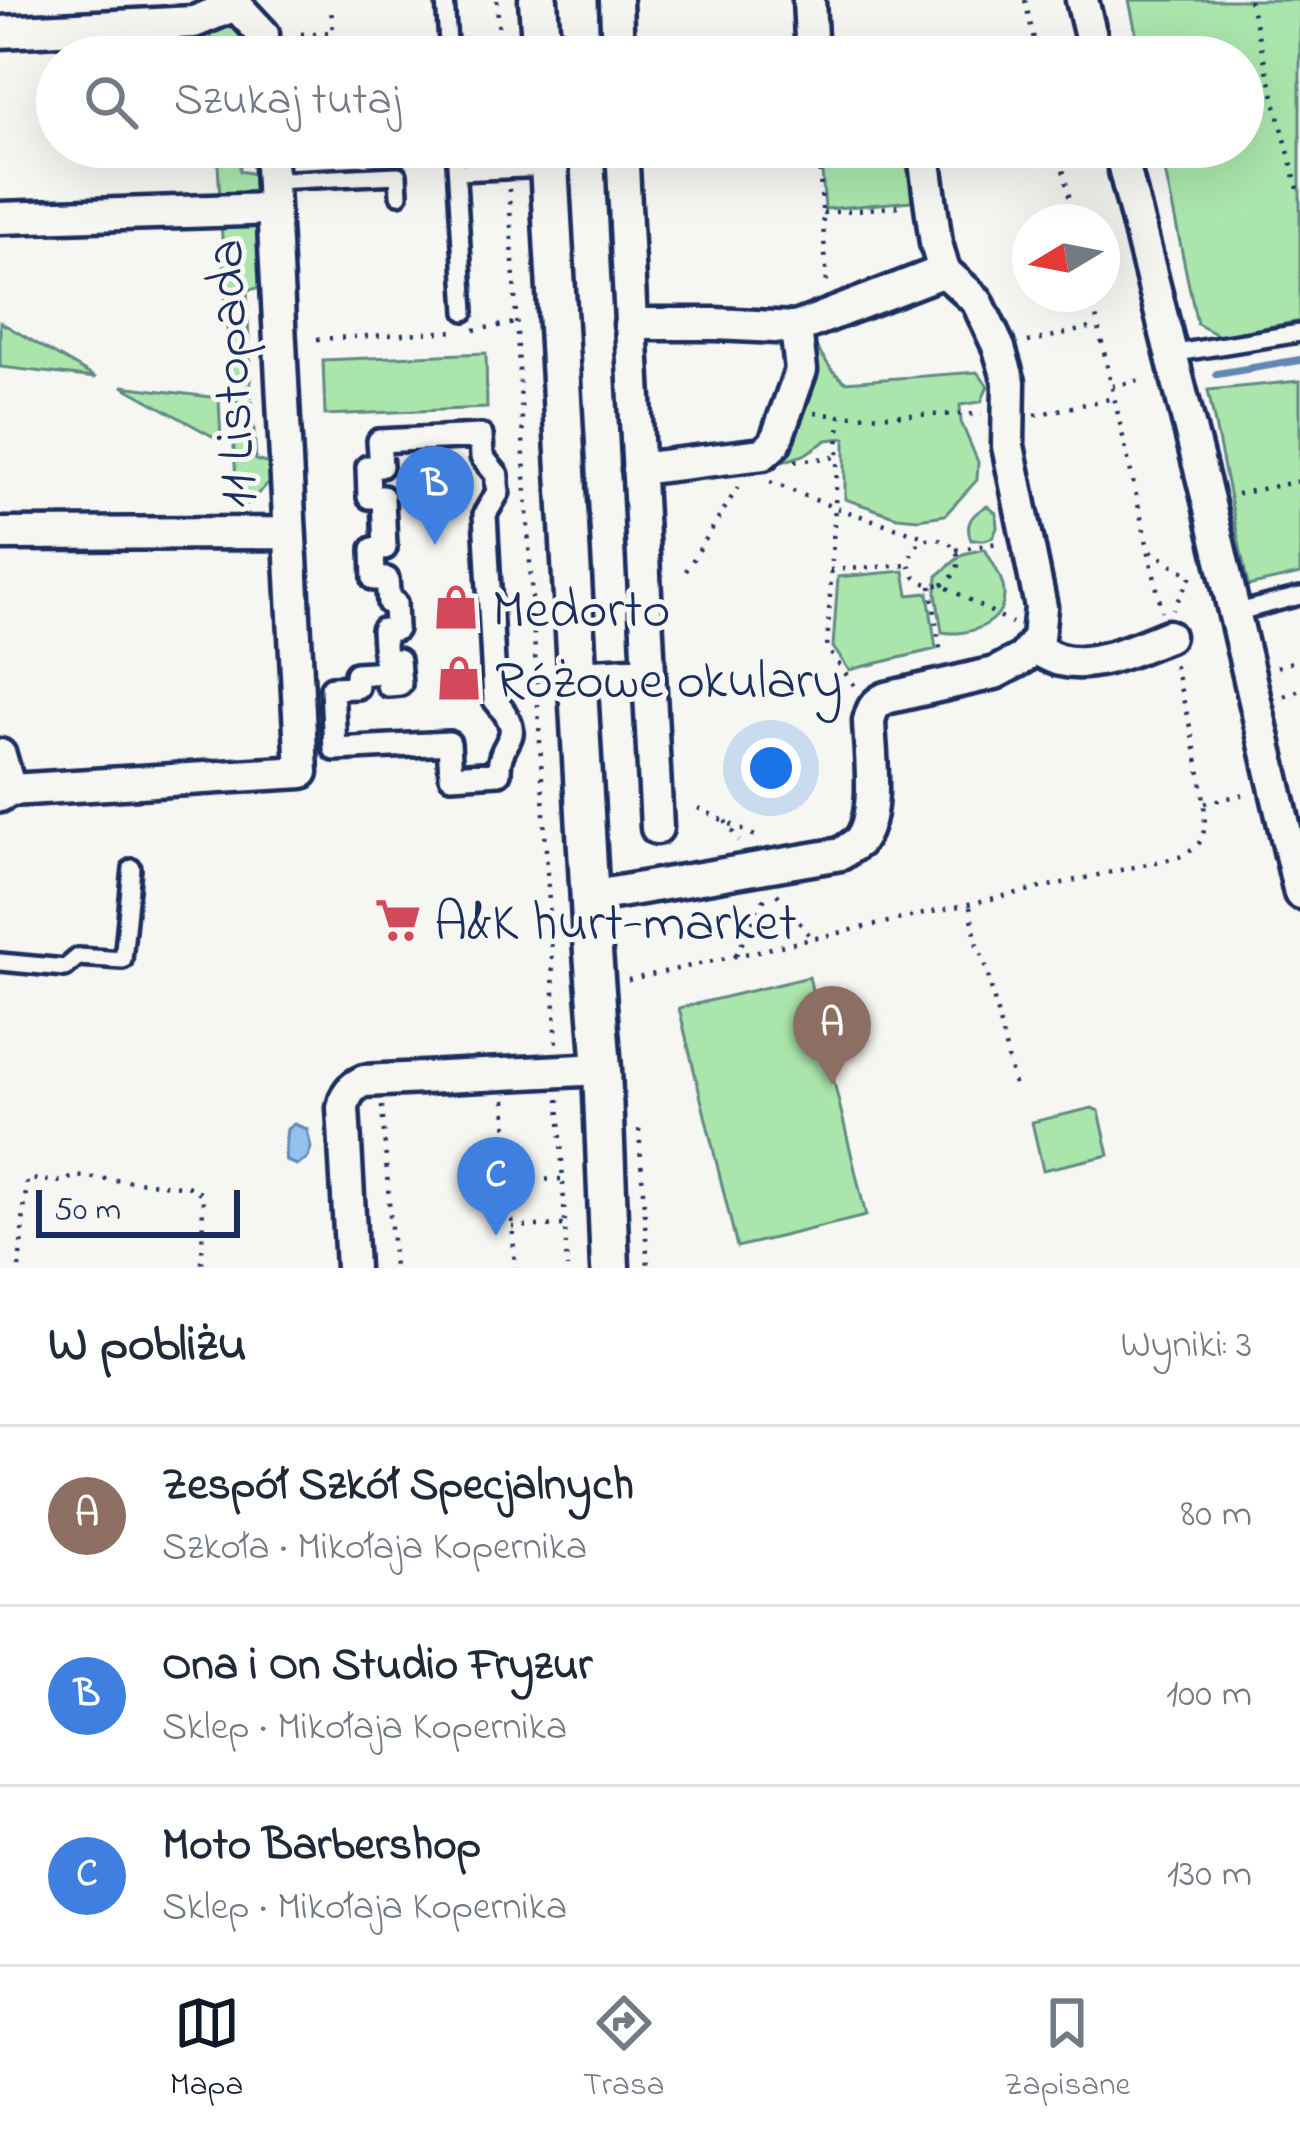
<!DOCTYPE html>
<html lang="pl">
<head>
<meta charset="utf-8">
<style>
  :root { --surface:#fff; --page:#f2f2f3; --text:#1f2937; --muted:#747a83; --line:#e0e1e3; --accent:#111827 }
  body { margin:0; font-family:"Indie Flower",sans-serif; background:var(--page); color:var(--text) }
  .compass { position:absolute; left:1012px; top:204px; width:108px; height:108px; border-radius:50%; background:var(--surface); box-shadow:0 12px 48px #0002; rotate:260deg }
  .scale { position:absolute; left:36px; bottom:30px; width:204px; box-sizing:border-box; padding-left:12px; border:6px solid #1b2f5e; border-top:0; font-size:33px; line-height:42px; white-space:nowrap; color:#1b2f5e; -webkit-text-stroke:9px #f6f6f2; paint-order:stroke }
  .you { position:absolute; left:771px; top:768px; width:42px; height:42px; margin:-30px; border:9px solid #fff; border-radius:50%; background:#1a73e8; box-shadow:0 0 0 18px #1a73e833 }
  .badge { display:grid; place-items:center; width:78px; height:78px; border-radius:50%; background:var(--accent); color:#fff; font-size:39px; font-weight:700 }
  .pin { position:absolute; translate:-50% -99px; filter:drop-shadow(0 3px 6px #0008) }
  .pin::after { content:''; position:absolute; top:63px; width:42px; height:36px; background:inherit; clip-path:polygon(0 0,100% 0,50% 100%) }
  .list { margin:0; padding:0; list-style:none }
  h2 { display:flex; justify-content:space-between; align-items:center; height:156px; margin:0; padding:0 48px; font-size:51px }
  h2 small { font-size:39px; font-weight:400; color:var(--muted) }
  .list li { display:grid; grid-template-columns:78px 1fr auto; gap:36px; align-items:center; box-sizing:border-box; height:180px; padding:0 48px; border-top:3px solid var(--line) }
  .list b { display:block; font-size:45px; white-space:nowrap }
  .list p { margin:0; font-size:39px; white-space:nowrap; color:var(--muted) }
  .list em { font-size:39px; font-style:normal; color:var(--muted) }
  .icon { flex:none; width:66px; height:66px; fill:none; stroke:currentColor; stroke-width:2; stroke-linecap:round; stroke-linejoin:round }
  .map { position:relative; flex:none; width:1300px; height:1268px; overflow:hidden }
  .search { position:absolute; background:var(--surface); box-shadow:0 12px 48px #0002; left:36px; right:36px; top:36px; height:132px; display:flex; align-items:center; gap:30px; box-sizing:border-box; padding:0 42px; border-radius:66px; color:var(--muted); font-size:45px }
  .sheet { height:696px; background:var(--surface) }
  nav { display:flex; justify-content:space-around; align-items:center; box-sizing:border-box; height:168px; border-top:3px solid var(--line); background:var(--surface); font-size:33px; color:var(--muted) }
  nav a { display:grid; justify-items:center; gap:6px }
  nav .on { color:var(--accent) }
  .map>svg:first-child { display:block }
</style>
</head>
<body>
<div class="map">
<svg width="1300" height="1268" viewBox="0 0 1300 1268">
  <rect width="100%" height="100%" fill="#f6f6f2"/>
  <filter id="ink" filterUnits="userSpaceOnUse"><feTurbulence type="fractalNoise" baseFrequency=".00833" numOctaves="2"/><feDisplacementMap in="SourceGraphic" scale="24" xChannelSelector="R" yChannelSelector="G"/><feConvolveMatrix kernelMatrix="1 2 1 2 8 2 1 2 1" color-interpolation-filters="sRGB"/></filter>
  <g filter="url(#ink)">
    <path fill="#aae6ac" stroke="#628a85" stroke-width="3" d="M1129 0H1300V321L1220 336 1197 324 1160 147H1243V57H1141Z
      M238 26 248 34 252 57H212L210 27Z
      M217 147H239L240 171 259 175C262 203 241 197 220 198Z
      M820 147H907L912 201 825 209Z
      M221 219 262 224 265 287 247 290 251 396 231 393Z
      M0 322 96 378 0 367Z
      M815 345 832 370 845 382 977 372 988 386 981 402 960 405 961 422 978 462 977 480 945 515 918 519 897 517 845 499V438L827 440 804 455 770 466 787 430 806 403Z
      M486 353 487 408 325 415 323 360Z
      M1300 381V574L1248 586 1208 390Z
      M122 386 219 398 221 441Z
      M231 400 252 402 256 460 273 465 274 478 238 513Z
      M987 506 996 513 997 528 993 537 985 540H971C964 523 972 514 987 506Z
      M985 549C992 563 1005 580 1004 596 1003 625 966 637 942 632L936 593 937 576 963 554Z
      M904 571 908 595 928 593 936 649 849 670 833 647 838 577Z
      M809 977 866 1216 737 1247 679 1008Z
      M1092 1108 1099 1111 1109 1155 1043 1170 1032 1122Z"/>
    <path fill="#94c1ee" stroke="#6487b4" stroke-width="3" d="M294 1124 307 1129 311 1148 307 1159 297 1165 286 1161C284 1156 286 1136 287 1129Z"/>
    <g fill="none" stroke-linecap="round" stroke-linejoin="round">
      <path stroke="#6487b4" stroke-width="8" d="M1217 374 1300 360"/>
      <g stroke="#1b2f5e" stroke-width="24">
        <path id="service" d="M445 0 449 57
          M455 147 465 312
          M457 172 549 168
          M272 181 398 175 399 195
          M1170 354 1300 333
          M1234 613 1300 596
          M0 962 65 968 78 957 123 960 132 868"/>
      </g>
      <g stroke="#1b2f5e" stroke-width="30">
        <path id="pedestrian" d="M481 436 482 457 497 475V484L498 492 485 514 495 700C530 742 498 735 499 773L451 776 449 743 335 749 332 688 357 687 356 674 387 672 388 685 400 684 398 660 385 661 383 630 396 629 395 603H389L387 579H374L373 549 385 548 383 497H369L368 467 381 466 379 441Z"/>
      </g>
      <g stroke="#1b2f5e" stroke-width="39">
        <path id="minor" d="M231 0 263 34 264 57
          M616 0 618 57
          M809 0 812 57
          M1082 0 1096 57
          M0 32 194 22 235 5
          M622 147 657 828
          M1119 147 1208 500 1300 893
          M0 218 273 209
          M630 324H715L796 328 944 271
          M638 469 763 454 775 443 801 370 796 328
          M0 534 288 533
          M1032 647C1041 651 1051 658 1060 660 1094 669 1137 648 1168 636
          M577 676 649 672
          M0 755 10 790
          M0 796 10 790 302 772 270 147
          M589 897 841 854C845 851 854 845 858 842 880 818 870 753 869 721 872 709 874 704 886 698L995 673 1023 658 1038 638 1041 607 1008 446 1009 382 999 348 977 301 944 271 936 243 923 147
          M352 1268 343 1108C346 1093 351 1087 364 1081L602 1069"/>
      </g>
      <g stroke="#1b2f5e" stroke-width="45">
        <path id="tertiary" d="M538 0 542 57
          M548 147 592 939 602 1069 610 1268"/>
      </g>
      <path stroke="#1b2f5e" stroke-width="4.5" stroke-dasharray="3 9" stroke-linecap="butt" d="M497 0 500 57
        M1025 0 1038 57
        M1249 0 1300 197
        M301 34 333 32 331 8
        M818 147 827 284
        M1058 147 1075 222
        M307 148 328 147
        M509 189 557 1046
        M823 213 901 206
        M1091 294 1162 611
        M474 330 516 323
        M317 339 457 331
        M1028 342 1098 326
        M1112 386 1147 379
        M815 413 840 416
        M1035 415 1114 398
        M795 461 837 457
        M770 482 833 507 928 538
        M1237 494 1300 481
        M956 550 997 543
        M1151 551 1191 576 1173 609
        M830 570 908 565
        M686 571 738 487
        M942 585C973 567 957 531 922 540 899 561 910 587 942 585L1012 623
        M931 586 941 656
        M1277 667 1300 659
        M854 685 827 648 840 416 982 414
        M1284 696 1300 690
        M1205 803 1246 794
        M698 808 757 837
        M725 821 739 841
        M777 894 813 940
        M970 907 977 945 985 963 1015 1088
        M736 955 766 896
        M628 980 1179 857C1187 853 1197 848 1201 840 1216 812 1182 698 1174 663
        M559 1099 567 1268
        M505 1100 515 1268
        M382 1106 394 1268
        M639 1129 648 1268
        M510 1181 562 1179
        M512 1227 565 1225
        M19 1268 27 1179 65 1182 73 1176 192 1187 203 1195 202 1268"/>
      <use href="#service" stroke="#f6f6f2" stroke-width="15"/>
      <use href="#pedestrian" stroke="#f6f6f2" stroke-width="21"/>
      <use href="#minor" stroke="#f6f6f2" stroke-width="30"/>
      <use href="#tertiary" stroke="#f6f6f2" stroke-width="36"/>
    </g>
  </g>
  <defs>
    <g id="shop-bare" transform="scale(3.6)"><path d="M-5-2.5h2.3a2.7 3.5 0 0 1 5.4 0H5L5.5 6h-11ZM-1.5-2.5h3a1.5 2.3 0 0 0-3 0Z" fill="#d1495b" stroke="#f6f6f2" stroke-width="2.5" paint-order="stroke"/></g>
    <g id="supermarket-bare" transform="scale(3.6)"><path d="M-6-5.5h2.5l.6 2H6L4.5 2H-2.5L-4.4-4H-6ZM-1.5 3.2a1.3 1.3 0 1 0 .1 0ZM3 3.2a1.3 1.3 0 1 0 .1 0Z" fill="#d1495b" stroke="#f6f6f2" stroke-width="2.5" paint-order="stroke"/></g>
  </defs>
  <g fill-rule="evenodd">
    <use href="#shop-bare" x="456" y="607"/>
    <use href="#shop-bare" x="459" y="678"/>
    <use href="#supermarket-bare" x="398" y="920"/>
  </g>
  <g text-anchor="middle" stroke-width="10" stroke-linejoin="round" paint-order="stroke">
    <g font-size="54" fill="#1b2f5e" stroke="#f6f6f2">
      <text transform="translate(229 374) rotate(-93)" y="19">11 Listopada</text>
    </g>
    <g font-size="54" fill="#1b2f5e" stroke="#f6f6f2" text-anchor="start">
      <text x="492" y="626">Medorto</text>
      <text x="495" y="697">Różowe okulary</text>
      <text x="434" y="939">A&amp;K hurt-market</text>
    </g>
  </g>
</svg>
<svg class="compass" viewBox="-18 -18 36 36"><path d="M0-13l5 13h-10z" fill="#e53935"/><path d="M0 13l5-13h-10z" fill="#747a83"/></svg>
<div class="scale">50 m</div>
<div class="you"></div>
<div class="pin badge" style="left:832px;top:1085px;background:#8d6e63">A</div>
<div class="pin badge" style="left:435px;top:545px;background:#3f7fe0">B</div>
<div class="pin badge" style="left:496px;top:1236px;background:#3f7fe0">C</div>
<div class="search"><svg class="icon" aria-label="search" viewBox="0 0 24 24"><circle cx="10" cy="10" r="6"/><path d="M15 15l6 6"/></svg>Szukaj tutaj</div>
</div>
<section class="sheet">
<h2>W pobliżu<small>Wyniki: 3</small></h2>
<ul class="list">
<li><span class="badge" style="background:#8d6e63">A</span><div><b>Zespół Szkół Specjalnych</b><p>Szkoła · Mikołaja Kopernika</p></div><em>80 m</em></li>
<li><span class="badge" style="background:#3f7fe0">B</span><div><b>Ona i On Studio Fryzur</b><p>Sklep · Mikołaja Kopernika</p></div><em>100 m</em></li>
<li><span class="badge" style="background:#3f7fe0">C</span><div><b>Moto Barbershop</b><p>Sklep · Mikołaja Kopernika</p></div><em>130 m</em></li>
</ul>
</section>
<nav>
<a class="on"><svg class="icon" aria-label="map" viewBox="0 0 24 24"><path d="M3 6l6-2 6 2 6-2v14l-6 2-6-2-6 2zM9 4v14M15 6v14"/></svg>Mapa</a>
<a><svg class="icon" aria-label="directions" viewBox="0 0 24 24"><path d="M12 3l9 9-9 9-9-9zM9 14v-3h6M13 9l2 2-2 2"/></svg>Trasa</a>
<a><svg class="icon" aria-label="saved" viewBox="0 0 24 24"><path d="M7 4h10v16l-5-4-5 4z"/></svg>Zapisane</a>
</nav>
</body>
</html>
